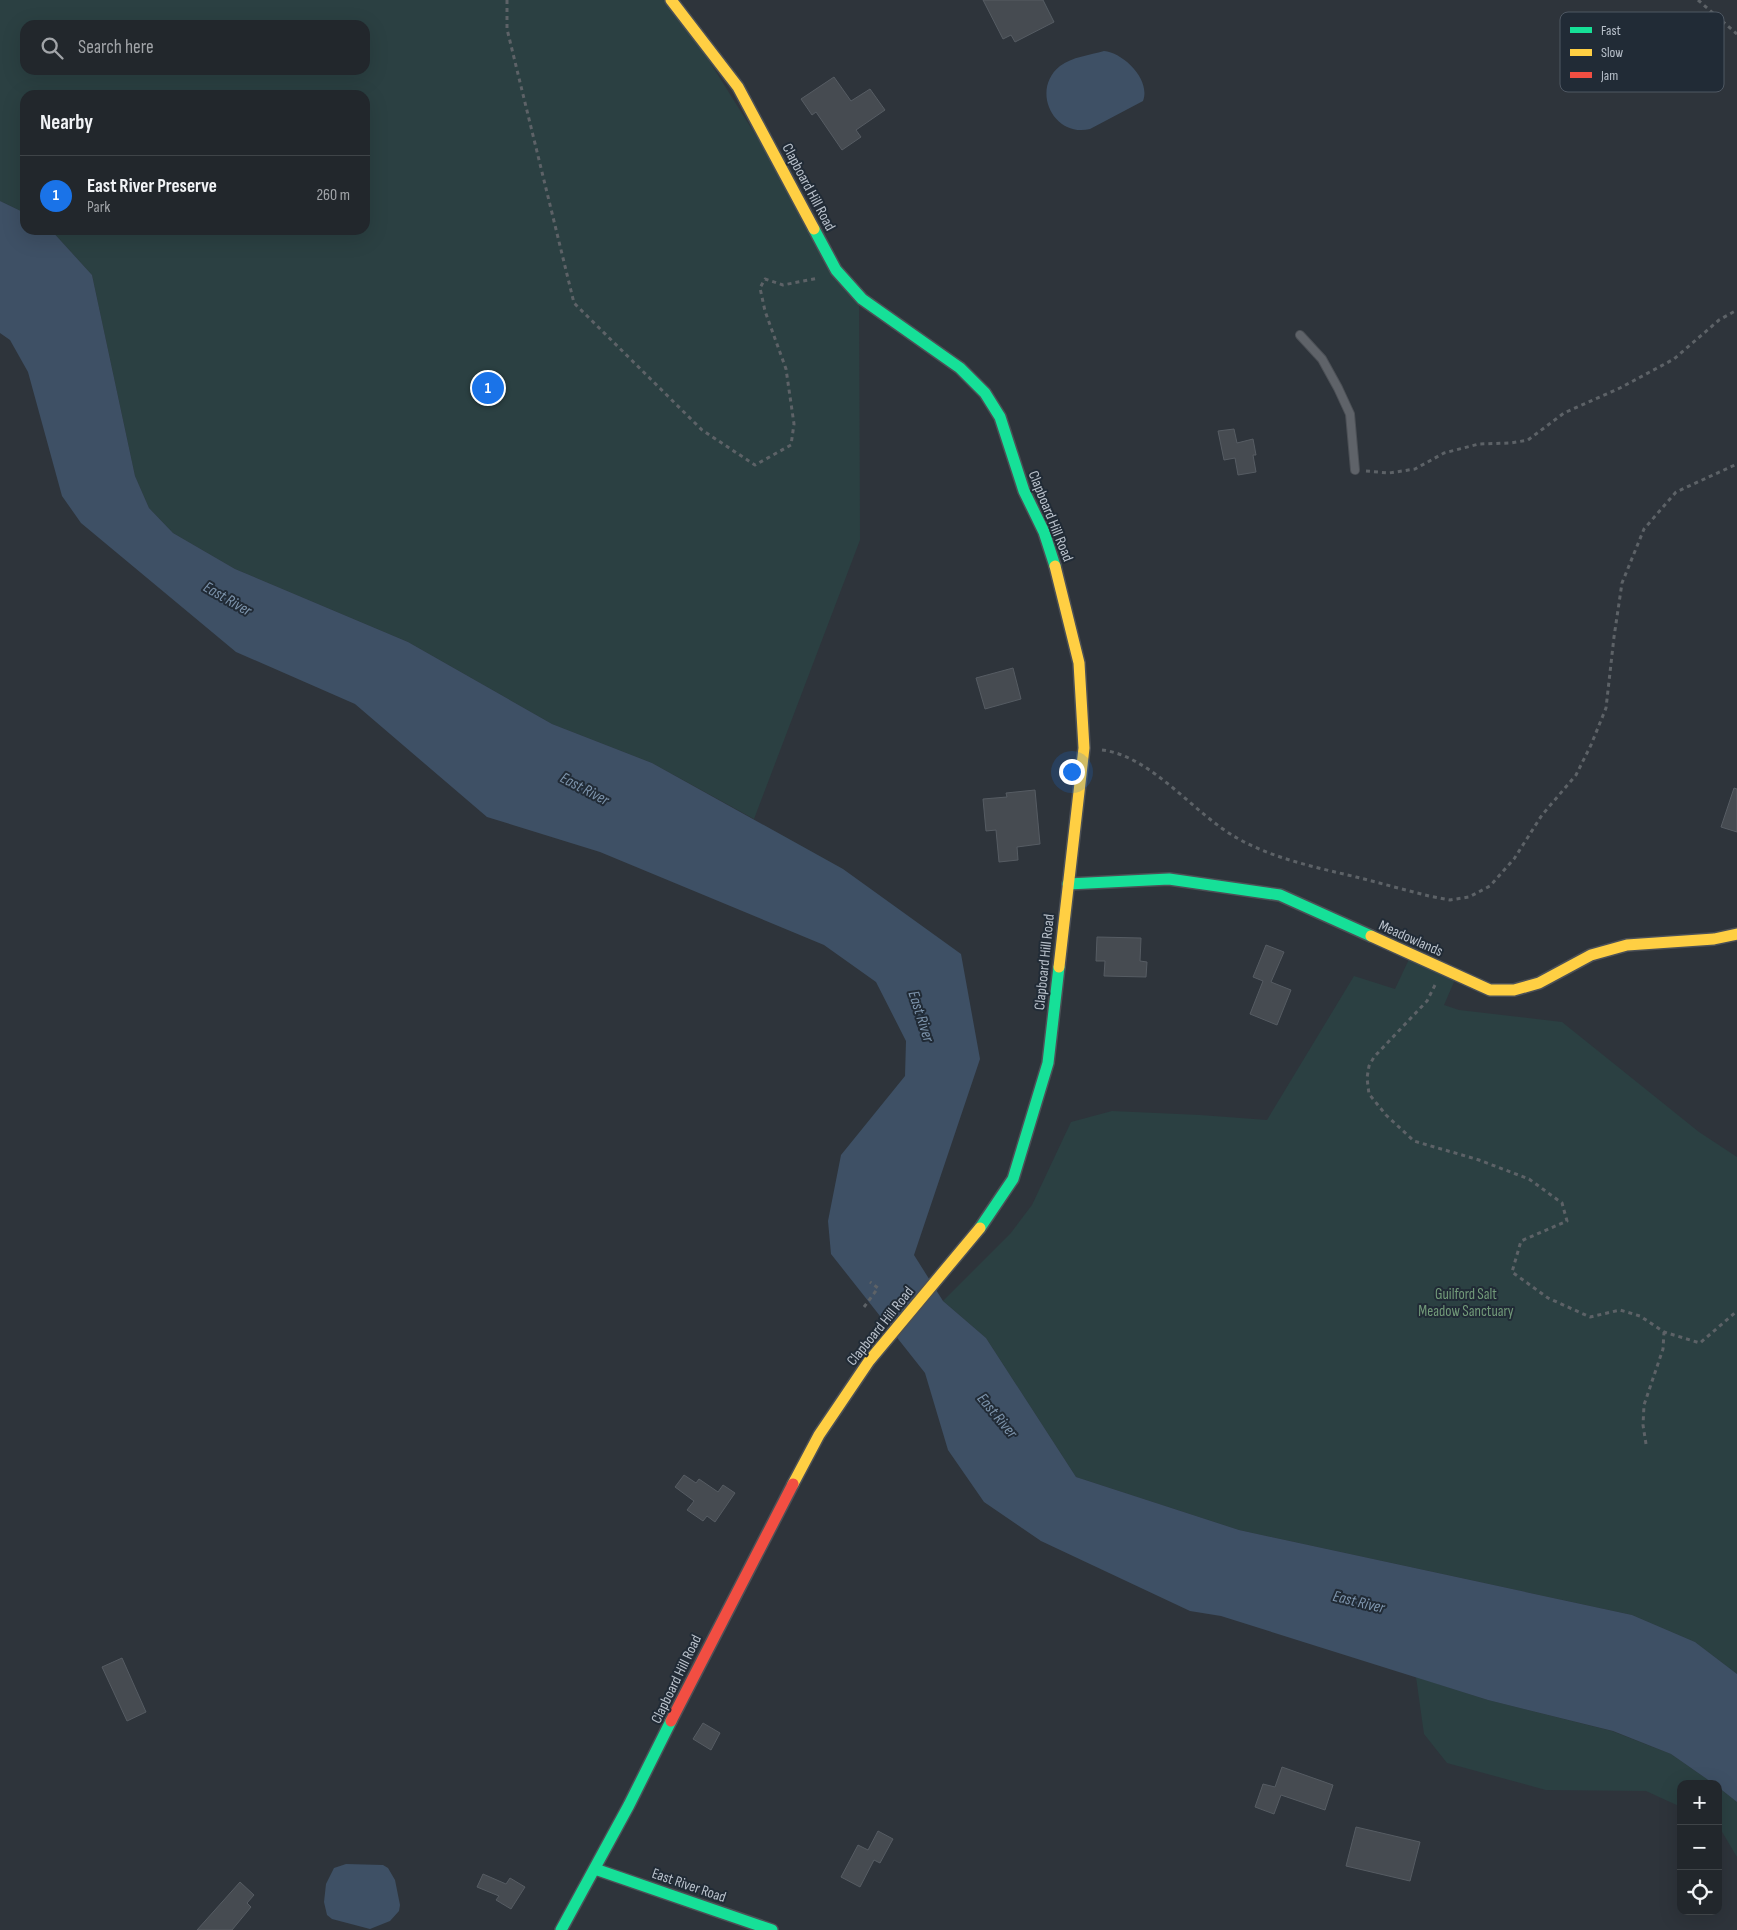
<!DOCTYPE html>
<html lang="en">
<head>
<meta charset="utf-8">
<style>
  :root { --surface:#22272c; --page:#2a2f34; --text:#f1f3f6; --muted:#a2a5a9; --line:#3f4448; --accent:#1a73e8 }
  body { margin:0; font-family:"Sofia Sans Condensed",sans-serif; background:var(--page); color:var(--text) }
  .controls { position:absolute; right:15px; bottom:15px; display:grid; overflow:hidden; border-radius:10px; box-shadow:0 5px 20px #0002 }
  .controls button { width:45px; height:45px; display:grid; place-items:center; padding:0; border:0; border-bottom:1px solid var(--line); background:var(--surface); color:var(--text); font:25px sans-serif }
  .you { position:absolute; left:1071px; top:771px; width:18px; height:18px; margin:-12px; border:4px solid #fff; border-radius:50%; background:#1a73e8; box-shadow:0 0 0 8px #1a73e833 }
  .badge { display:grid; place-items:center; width:32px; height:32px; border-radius:50%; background:var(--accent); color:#fff; font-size:16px; font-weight:700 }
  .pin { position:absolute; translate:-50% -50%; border:2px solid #fff; box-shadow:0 1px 5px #0006 }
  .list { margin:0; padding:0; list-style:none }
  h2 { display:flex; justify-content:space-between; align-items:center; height:65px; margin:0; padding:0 20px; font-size:21px }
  h2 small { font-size:16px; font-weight:400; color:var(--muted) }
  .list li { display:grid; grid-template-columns:32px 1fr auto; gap:15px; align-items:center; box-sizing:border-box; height:80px; padding:0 20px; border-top:1px solid var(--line) }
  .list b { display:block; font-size:19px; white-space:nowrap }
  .list p { margin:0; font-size:16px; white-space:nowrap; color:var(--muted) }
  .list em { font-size:16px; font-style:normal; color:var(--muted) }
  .icon { flex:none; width:28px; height:28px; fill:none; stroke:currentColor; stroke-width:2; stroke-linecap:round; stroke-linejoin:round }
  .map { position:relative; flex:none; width:1737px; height:1930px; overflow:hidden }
  .search { position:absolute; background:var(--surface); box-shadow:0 5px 20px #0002; left:20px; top:20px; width:350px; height:55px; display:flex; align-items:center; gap:12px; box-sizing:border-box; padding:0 18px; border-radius:15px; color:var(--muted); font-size:19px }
  .panel { position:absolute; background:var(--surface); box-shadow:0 5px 20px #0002; left:20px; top:90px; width:350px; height:145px; border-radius:15px }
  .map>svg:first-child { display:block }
</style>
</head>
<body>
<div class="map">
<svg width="1737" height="1930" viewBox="0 0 1737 1930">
  <rect width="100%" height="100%" fill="#2e343b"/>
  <path fill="#2b4042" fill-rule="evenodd" d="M0 0H671L859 300 860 540 754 819 652 763 552 724 408 642 235 569 173 533 149 508 135 476 92 275 51 230H365V95H25V213L0 201ZM25 25H365V70H25Z
    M1411 955 1457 975 1444 1005 1459 1010 1562 1022 1699 1132 1737 1157V1674L1695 1642 1632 1615 1239 1530 1076 1477 986 1338 943 1301 1010 1234 1032 1205 1071 1122 1112 1111 1200 1115 1267 1120 1354 976 1395 989Z
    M1416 1677 1488 1700 1612 1731 1671 1754 1714 1784H1681V1807L1646 1791 1546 1790 1447 1763 1424 1734Z
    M1718 1787 1737 1802V1857L1718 1825Z"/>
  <path fill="#3e5065" d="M1104 51C1124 53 1151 80 1143 101L1090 129C1054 138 1030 90 1060 66 1072 57 1090 55 1104 51Z
    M0 201 25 213V230H51L92 275 135 476 149 508 173 533 235 569 408 642 552 724 652 763 843 869 961 954 980 1059 914 1255 943 1301 986 1338 1076 1477 1239 1530 1632 1615 1695 1642 1737 1674V1802L1718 1787V1784H1714L1671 1754 1613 1731 1488 1700 1221 1616 1190 1611 1041 1541 984 1502 948 1450 925 1373 831 1254 828 1221 841 1155 905 1076 906 1041 876 982 824 945 600 852 487 817 355 704 236 652 81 523 62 496 28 372 10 340 0 333Z
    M346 1864 383 1865 388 1868 395 1880 400 1905 399 1911 390 1921 370 1929 332 1919 327 1915 324 1902 326 1884 334 1868Z"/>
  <path fill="#464b51" stroke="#565c63" d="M983 0H1043L1054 22 1015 42 1011 35 1003 39Z
    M834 77 851 101 870 89 885 110 856 130 861 137 842 150 816 112 812 115 801 99Z
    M1234 429 1237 443 1253 439 1256 455H1253L1256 472 1238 475 1235 458 1224 460 1218 431Z
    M1013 668 1021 699 985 709 976 678Z
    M1734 788 1737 789V832L1721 827Z
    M1035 790 1040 844 1017 847 1018 860 999 862 996 830 986 831 983 799 1007 797 1006 793Z
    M1097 937 1141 938 1140 961 1147 962 1146 977 1104 976 1105 961H1096Z
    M1266 945 1284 952 1271 982 1291 990 1277 1025 1250 1014 1263 981 1253 977Z
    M684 1475 696 1483 699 1479 718 1492 723 1485 735 1493 715 1522 707 1516 703 1521 687 1510 694 1501 675 1487Z
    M122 1658 146 1712 127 1721 102 1667Z
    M703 1723 720 1733 711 1750 693 1739Z
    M1282 1767 1333 1785 1325 1810 1281 1795 1274 1814 1255 1807 1263 1784 1275 1787Z
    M1356 1827 1420 1842 1410 1881 1346 1866Z
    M878 1831 893 1839 880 1863 874 1860 860 1887 841 1877 858 1845 868 1850Z
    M483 1874 506 1884 510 1878 525 1887 511 1909 496 1900 499 1896 477 1887Z
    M240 1882 254 1895 247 1903 251 1907 232 1930H197Z"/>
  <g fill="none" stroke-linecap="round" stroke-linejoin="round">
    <g stroke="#4c5056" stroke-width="10">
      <path id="lane" d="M1300 335 1322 359 1338 388 1350 414 1355 470"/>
    </g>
    <g stroke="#4c5056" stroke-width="14">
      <path id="fast" d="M814 229 836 270 862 299 960 368 985 393 1000 417 1024 491 1044 532 1055 566
        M1068 884 1169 879 1280 895 1371 936
        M980 1228 1013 1179 1048 1063 1059 967
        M595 1869 772 1930
        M561 1930 629 1805 671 1721"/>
    </g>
    <g stroke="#4c5056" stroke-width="14">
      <path id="slow" d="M671 0 738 87 814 229
        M1055 566 1079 663 1084 748 1059 967
        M1371 936 1490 990H1514L1539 983 1591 955 1627 945 1714 939 1737 934
        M793 1484 819 1435 869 1361 980 1228"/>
    </g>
    <g stroke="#4c5056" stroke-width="14">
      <path id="jam" d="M671 1721 793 1484"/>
    </g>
    <path stroke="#5d6267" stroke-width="3" stroke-dasharray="4 4" stroke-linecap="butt" d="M507 0V29L574 303 702 430 755 465 791 445 794 424 786 369 765 311 760 288 765 279 783 285 819 278
      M1698 0 1737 34
      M1366 471 1389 473 1415 469 1444 453 1479 444 1511 443 1528 440 1564 413 1620 388 1674 359 1719 320 1737 310
      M1102 750C1152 756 1194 814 1237 838 1274 859 1315 867 1356 877 1380 883 1405 890 1429 896L1450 900 1469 897 1490 886 1514 859 1542 815 1576 775 1591 745 1606 708 1614 637 1622 583 1644 529 1676 492 1737 464
      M1435 985 1427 1001 1374 1057 1369 1066 1367 1078 1369 1094 1386 1115 1414 1141 1479 1160 1529 1179 1562 1203 1567 1221 1521 1241 1512 1272 1548 1298 1590 1317 1620 1310 1640 1316 1664 1332 1700 1343 1737 1311
      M864 1307 878 1288 870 1282
      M1646 1444 1643 1425 1644 1405 1663 1349 1664 1332"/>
    <use href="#lane" stroke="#5f6369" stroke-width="8"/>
    <use href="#fast" stroke="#16e098" stroke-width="11"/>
    <use href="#slow" stroke="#ffcf43" stroke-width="11"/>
    <use href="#jam" stroke="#f24e42" stroke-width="11"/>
  </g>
  <g text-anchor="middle" stroke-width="4" stroke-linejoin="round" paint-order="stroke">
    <g font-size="15" fill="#b9c1cb" stroke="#212b36">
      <text transform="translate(809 187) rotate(62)" y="5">Clapboard Hill Road</text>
      <text transform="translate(1051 516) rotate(68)" y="5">Clapboard Hill Road</text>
      <text transform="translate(1411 938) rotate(24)" y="5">Meadowlands</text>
      <text transform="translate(1044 962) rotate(-84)" y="5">Clapboard Hill Road</text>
      <text transform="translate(880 1326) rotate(-51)" y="5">Clapboard Hill Road</text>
      <text transform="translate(676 1679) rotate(-64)" y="5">Clapboard Hill Road</text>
      <text transform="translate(689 1885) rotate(19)" y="5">East River Road</text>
    </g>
    <g font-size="15" fill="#729a79" stroke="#212b36">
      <text x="1466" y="1299">Guilford Salt<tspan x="1466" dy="17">Meadow Sanctuary</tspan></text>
    </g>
    <g font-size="16" font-style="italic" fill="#7c93ab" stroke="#212b36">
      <text transform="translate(228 598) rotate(30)" y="6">East River</text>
      <text transform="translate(585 788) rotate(28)" y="6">East River</text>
      <text transform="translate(922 1016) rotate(72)" y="6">East River</text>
      <text transform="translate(998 1415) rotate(50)" y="6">East River</text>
      <text transform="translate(1359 1601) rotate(14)" y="6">East River</text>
    </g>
  </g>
  <rect x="1560" y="12" width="164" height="80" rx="8" fill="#212b36" stroke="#4f5863" stroke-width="1"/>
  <rect x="1570" y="27" width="22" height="6" fill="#16e098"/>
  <rect x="1570" y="49" width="22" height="7" fill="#ffcf43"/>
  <rect x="1570" y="72" width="22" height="6" fill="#f24e42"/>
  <g font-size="14" fill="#b9c1cb">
    <text x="1601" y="35">Fast</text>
    <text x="1601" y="57">Slow</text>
    <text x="1601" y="80">Jam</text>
  </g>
</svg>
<div class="controls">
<button>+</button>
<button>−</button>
<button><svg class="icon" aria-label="locate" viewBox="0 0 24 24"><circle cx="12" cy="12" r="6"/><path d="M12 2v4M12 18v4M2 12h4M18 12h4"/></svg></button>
</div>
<div class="you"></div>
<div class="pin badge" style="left:488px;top:388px">1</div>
<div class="search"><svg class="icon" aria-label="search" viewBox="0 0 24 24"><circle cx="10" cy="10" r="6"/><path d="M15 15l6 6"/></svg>Search here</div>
<section class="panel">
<h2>Nearby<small></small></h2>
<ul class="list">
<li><span class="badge">1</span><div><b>East River Preserve</b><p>Park</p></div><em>260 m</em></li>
</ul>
</section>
</div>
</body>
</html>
